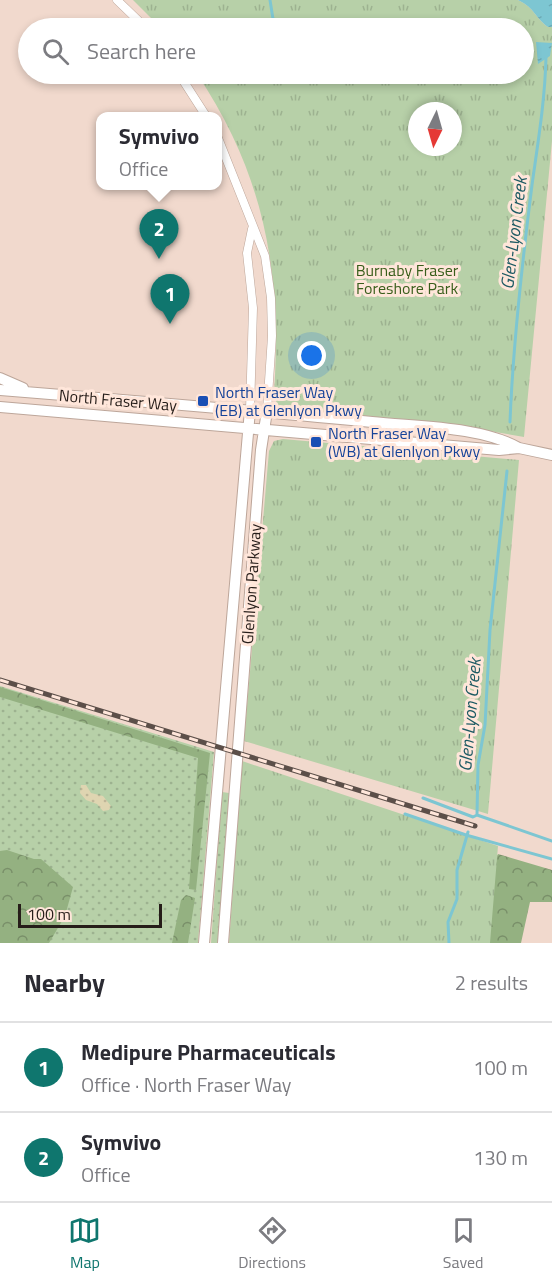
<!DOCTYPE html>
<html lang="en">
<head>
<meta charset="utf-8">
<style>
  :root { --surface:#fff; --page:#f2f2f3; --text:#2b2b33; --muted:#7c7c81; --line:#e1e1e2; --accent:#0f766e }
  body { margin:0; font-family:"Titillium Web",sans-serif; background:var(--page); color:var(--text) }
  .compass { position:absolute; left:408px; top:102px; width:54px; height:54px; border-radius:50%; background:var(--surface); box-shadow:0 3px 9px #0003; rotate:185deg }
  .scale { position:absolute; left:18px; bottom:15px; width:144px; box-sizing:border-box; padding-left:6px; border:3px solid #261d19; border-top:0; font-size:16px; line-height:21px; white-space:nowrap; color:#261d19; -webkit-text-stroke:4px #ffe6da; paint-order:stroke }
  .you { position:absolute; left:312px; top:356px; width:21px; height:21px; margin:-15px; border:4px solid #fff; border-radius:50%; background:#1a73e8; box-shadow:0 0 0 9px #1a73e833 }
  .badge { display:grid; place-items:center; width:39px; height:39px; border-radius:50%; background:var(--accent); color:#fff; font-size:20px; font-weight:700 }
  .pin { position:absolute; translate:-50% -50px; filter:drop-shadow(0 2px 3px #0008) }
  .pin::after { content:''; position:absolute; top:32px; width:21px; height:18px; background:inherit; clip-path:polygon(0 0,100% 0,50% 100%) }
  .popup { position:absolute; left:96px; top:112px; width:126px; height:78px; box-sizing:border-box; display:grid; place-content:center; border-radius:12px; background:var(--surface); filter:drop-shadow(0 2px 4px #0005); font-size:20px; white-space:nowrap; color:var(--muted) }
  .popup b { font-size:22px; color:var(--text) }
  .popup::after { content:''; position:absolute; left:50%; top:100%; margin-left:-12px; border:12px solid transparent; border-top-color:var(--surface) }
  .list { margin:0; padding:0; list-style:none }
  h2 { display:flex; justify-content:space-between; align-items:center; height:78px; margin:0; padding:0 24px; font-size:26px }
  h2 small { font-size:20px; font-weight:400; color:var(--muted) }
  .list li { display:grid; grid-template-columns:39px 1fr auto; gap:18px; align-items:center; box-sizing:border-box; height:90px; padding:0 24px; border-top:2px solid var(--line) }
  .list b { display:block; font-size:22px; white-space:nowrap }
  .list p { margin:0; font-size:20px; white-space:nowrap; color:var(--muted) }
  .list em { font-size:20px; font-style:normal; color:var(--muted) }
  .icon { flex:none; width:33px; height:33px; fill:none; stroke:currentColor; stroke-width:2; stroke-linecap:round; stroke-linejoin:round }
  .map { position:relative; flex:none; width:552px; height:943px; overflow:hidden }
  .search { position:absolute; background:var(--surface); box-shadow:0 3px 9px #0003; left:18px; right:18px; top:18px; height:66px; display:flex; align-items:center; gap:15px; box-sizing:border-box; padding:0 21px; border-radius:33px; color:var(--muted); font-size:22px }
  .sheet { height:258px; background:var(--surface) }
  nav { display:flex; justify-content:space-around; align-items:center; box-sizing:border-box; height:84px; border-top:2px solid var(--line); background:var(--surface); font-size:16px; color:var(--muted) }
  nav a { display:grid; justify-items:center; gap:3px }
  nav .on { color:var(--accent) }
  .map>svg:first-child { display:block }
</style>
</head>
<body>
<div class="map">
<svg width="552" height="943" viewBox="0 0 552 943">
  <defs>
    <pattern id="grass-dots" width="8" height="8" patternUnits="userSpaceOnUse" patternTransform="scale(1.5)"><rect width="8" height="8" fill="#b7d0a8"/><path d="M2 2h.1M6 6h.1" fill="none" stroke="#9db290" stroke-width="1.8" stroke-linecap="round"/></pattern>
    <pattern id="forest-crowns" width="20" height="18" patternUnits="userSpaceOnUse" patternTransform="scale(1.5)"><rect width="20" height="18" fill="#94b181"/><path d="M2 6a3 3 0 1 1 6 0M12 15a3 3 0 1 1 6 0" fill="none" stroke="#798f69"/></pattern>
    <pattern id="sand-dots" width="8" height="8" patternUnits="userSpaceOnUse" patternTransform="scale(1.5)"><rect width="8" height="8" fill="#dfd5b1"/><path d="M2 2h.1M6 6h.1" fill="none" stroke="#bfb698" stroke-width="1.8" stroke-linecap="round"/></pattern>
    <pattern id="park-tufts" width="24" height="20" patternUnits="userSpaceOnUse" patternTransform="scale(1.5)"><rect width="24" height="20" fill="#b7d0a8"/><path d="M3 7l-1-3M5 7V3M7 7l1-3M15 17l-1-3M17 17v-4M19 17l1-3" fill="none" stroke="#9db290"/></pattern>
    <pattern id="water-ripples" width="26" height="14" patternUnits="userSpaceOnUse" patternTransform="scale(1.5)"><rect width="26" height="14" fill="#7dc6d2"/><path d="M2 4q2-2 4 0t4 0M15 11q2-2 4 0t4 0" fill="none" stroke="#6caab4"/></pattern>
  </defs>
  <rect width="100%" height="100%" fill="#f1d9cd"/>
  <path fill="url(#grass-dots)" d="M0 686 214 752 198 943H0Z
    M222 792 229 793 218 943H211Z"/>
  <path fill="url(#forest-crowns)" d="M0 687 210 753 196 890 189 889 198 758 0 697Z
    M7 850 34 859H41L73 887 65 916 49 943H0V851Z
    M498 854 552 870V902H530L521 943H474L491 867Z
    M186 895 195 898 188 943H172L181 900Z"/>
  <path fill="url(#sand-dots)" d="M81 785H86L91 793 103 796 111 806 109 810 103 811 97 804 86 800 80 793Z"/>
  <path fill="url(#park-tufts)" fill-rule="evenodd" d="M133 0H518C536 9 534 17 548 27H552V141L524 437 449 424 285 409 277 404 274 394C282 274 265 175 197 74H524V28H161ZM417 111H453V147H417Z
    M283 439 519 460 488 814 244 741 269 451 274 441Z
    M242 761 498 846 490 943H229Z"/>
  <path fill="url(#water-ripples)" d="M518 0H552V27H548C534 17 536 9 518 0Z
    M536 42 552 43 550 56 538 64Z"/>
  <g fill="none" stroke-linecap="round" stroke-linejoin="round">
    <path stroke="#7dc6d2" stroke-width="3" d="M270 0 273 19 288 22 296 28
      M510 422C513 343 522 264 532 185 538 142 545 100 546 57
      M423 798 473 817 477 815 478 765 485 725 490 630 507 471
      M405 814 466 835 552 859
      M477 815 552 841
      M449 943 448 922 457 899V870L468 832"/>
    <g stroke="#bda69a" stroke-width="9">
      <path id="street" d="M117 0 146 28
        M179 74 206 116
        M218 138 265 256 271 298 272 336 267 411
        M250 410 253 308 247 253 252 229"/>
    </g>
    <g stroke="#bda69a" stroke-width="12">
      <path id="secondary" d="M0 378 23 388
        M0 390C124 400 248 410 372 422 417 427 480 426 519 448
        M0 407 499 450 519 448 552 455
        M204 943 250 410
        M223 943 261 450 267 411"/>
    </g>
    <use href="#street" stroke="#fff" stroke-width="8"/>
    <use href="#secondary" stroke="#fff" stroke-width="10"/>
    <g stroke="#5c4f49" stroke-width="5">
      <path id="rail" d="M0 680 475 826"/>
    </g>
    <use href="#rail" stroke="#ffe6da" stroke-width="3" stroke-dasharray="9" stroke-linecap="butt"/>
  </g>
  <g fill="#1a4fb4" stroke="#ffe6da" stroke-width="2">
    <rect x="197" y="395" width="12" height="12" rx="3"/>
    <rect x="310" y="436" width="12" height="12" rx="3"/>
  </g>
  <g text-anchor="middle" stroke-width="6" stroke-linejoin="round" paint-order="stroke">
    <g font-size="16" fill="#395e1b" stroke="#ffe6da">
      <text x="407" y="276">Burnaby Fraser<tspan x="407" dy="18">Foreshore Park</tspan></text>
    </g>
    <g font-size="16" fill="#164399" stroke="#ffe6da" text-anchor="start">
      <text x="215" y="398">North Fraser Way<tspan x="215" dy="18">(EB) at Glenlyon Pkwy</tspan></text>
      <text x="328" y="439">North Fraser Way<tspan x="328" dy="18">(WB) at Glenlyon Pkwy</tspan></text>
    </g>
    <g font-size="16" fill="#261d19" stroke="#ffe6da">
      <text transform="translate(118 400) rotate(5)" y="6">North Fraser Way</text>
      <text transform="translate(251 584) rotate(-86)" y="6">Glenlyon Parkway</text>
    </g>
    <g font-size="18" font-style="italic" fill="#1d5a63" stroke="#ffe6da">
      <text transform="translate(514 233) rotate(-83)" y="6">Glen-Lyon Creek</text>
      <text transform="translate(470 715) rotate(-85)" y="6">Glen-Lyon Creek</text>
    </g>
  </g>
</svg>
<svg class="compass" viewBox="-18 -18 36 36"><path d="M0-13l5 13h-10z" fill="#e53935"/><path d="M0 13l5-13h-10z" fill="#7c7c81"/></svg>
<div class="scale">100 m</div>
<div class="you"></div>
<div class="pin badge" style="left:170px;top:324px">1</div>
<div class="pin badge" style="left:159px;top:259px">2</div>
<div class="popup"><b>Symvivo</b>Office</div>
<div class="search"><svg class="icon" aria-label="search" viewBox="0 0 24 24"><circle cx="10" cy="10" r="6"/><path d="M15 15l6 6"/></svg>Search here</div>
</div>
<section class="sheet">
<h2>Nearby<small>2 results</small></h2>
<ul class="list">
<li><span class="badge">1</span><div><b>Medipure Pharmaceuticals</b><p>Office · North Fraser Way</p></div><em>100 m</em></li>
<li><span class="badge">2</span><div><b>Symvivo</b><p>Office</p></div><em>130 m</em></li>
</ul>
</section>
<nav>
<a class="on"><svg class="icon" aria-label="map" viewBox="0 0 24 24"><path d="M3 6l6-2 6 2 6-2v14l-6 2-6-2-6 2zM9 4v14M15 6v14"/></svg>Map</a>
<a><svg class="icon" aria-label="directions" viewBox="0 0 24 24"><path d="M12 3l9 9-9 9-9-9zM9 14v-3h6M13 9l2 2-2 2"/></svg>Directions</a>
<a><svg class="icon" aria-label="saved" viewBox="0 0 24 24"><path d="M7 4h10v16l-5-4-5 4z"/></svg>Saved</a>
</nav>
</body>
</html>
